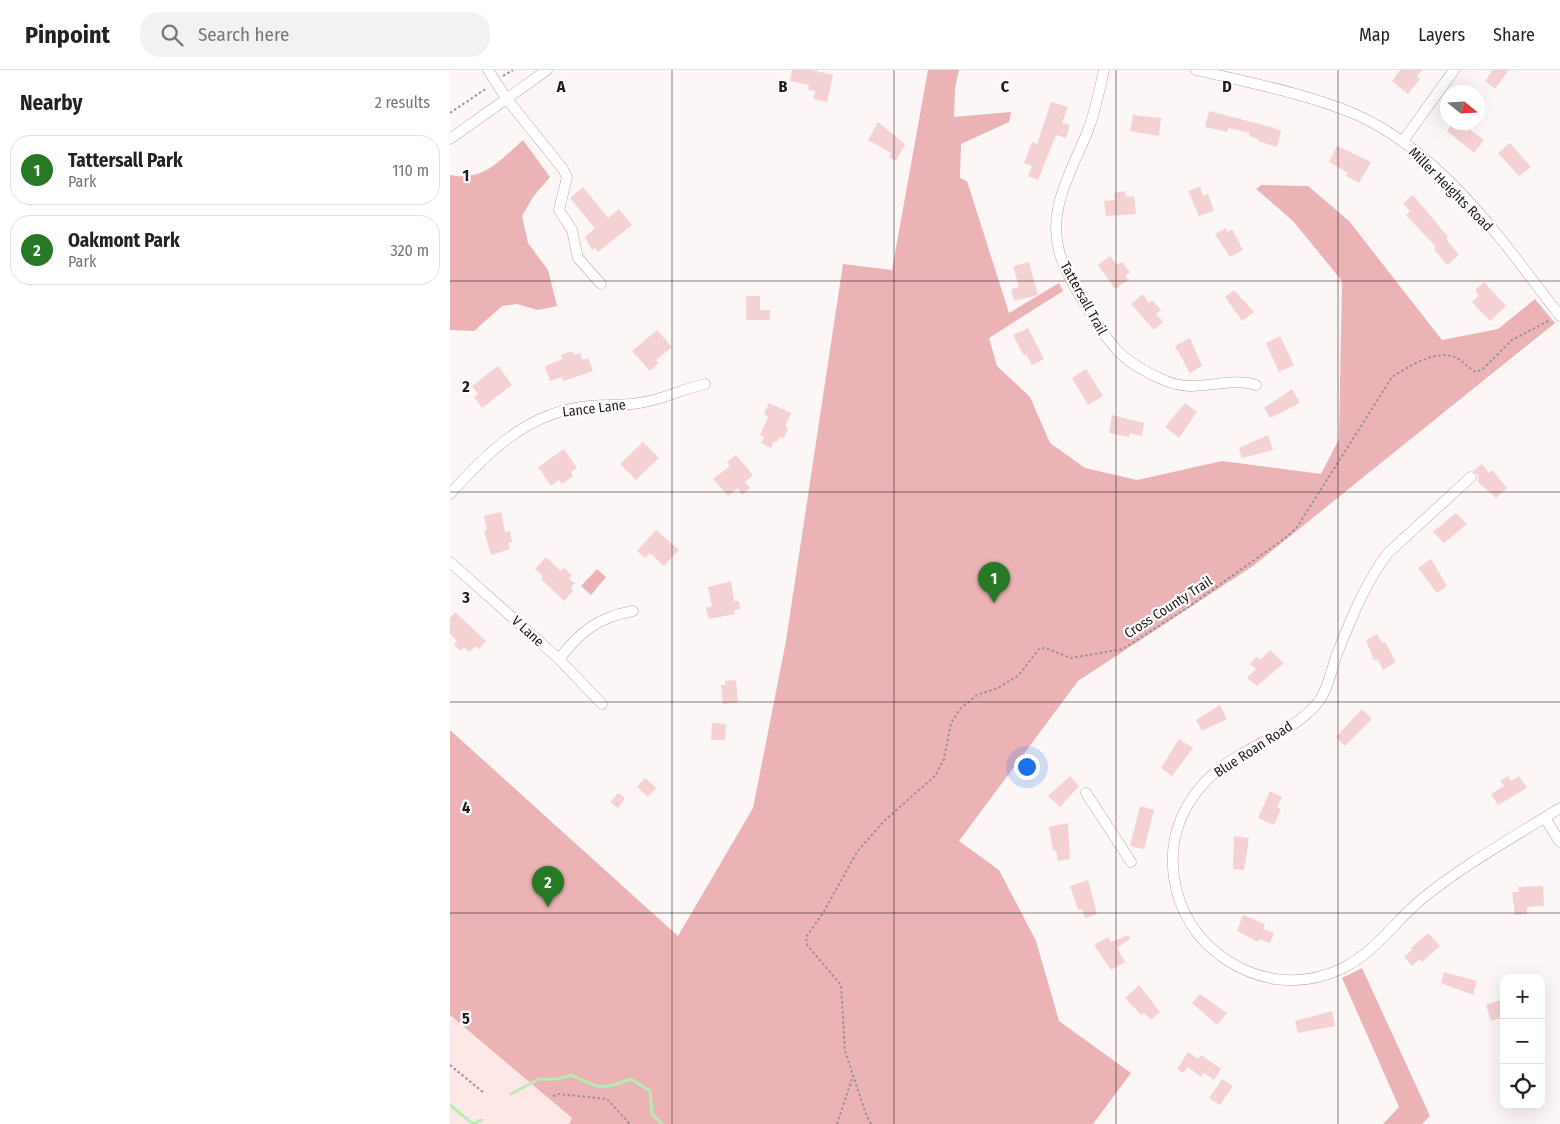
<!DOCTYPE html>
<html lang="en">
<head>
<meta charset="utf-8">
<style>
  :root { --surface:#fff; --page:#f2f2f2; --text:#222; --muted:#767676; --line:#e0e0e0; --accent:#267a25 }
  body { margin:0; font-family:"Fira Sans Condensed",sans-serif; background:var(--page); color:var(--text) }
  .controls { position:absolute; right:15px; bottom:15px; display:grid; overflow:hidden; border-radius:10px; box-shadow:0 5px 20px #0002 }
  .controls button { width:45px; height:45px; display:grid; place-items:center; padding:0; border:0; border-bottom:1px solid var(--line); background:var(--surface); color:var(--text); font:25px sans-serif }
  .compass { position:absolute; left:990px; top:15px; width:45px; height:45px; border-radius:50%; background:var(--surface); box-shadow:0 5px 20px #0002; rotate:108deg }
  .you { position:absolute; left:576px; top:696px; width:18px; height:18px; margin:-12px; border:4px solid #fff; border-radius:50%; background:#1a73e8; box-shadow:0 0 0 8px #1a73e833 }
  .badge { display:grid; place-items:center; width:32px; height:32px; border-radius:50%; background:var(--accent); color:#fff; font-size:16px; font-weight:700 }
  .pin { position:absolute; translate:-50% -41px; filter:drop-shadow(0 1px 2px #0008) }
  .pin::after { content:''; position:absolute; top:26px; width:18px; height:15px; background:inherit; clip-path:polygon(0 0,100% 0,50% 100%) }
  .list { margin:0; padding:0; list-style:none }
  h2 { display:flex; justify-content:space-between; align-items:center; height:65px; margin:0; padding:0 20px; font-size:21px }
  h2 small { font-size:16px; font-weight:400; color:var(--muted) }
  .list li { display:grid; grid-template-columns:32px 1fr auto; gap:15px; align-items:center; box-sizing:border-box; height:70px; margin:0 10px 10px; padding:0 10px; border:1px solid var(--line); border-radius:20px }
  .list b { display:block; font-size:19px; white-space:nowrap }
  .list p { margin:0; font-size:16px; white-space:nowrap; color:var(--muted) }
  .list em { font-size:16px; font-style:normal; color:var(--muted) }
  .icon { flex:none; width:28px; height:28px; fill:none; stroke:currentColor; stroke-width:2; stroke-linecap:round; stroke-linejoin:round }
  .map { position:relative; flex:none; width:1110px; height:1054px; overflow:hidden }
  header { display:flex; align-items:center; gap:30px; box-sizing:border-box; height:70px; padding:0 25px; background:var(--surface); border-bottom:1px solid var(--line) }
  header strong { font-size:24px }
  nav { display:flex; gap:28px; margin-inline-start:auto; font-size:18px }
  .search { width:350px; height:45px; background:var(--page); display:flex; align-items:center; gap:12px; box-sizing:border-box; padding:0 18px; border-radius:20px; color:var(--muted); font-size:19px }
  main { display:flex }
  aside { flex:1; background:var(--surface) }
  .map>svg:first-child { display:block }
</style>
</head>
<body>
<header>
<strong>Pinpoint</strong>
<div class="search"><svg class="icon" aria-label="search" viewBox="0 0 24 24"><circle cx="10" cy="10" r="6"/><path d="M15 15l6 6"/></svg>Search here</div>
<nav><a>Map</a><a>Layers</a><a>Share</a></nav>
</header>
<main>
<aside>
<h2>Nearby<small>2 results</small></h2>
<ul class="list">
<li><span class="badge">1</span><div><b>Tattersall Park</b><p>Park</p></div><em>110 m</em></li>
<li><span class="badge">2</span><div><b>Oakmont Park</b><p>Park</p></div><em>320 m</em></li>
</ul>
</aside>
<div class="map">
<svg width="1110" height="1054" viewBox="0 0 1110 1054">
  <rect width="100%" height="100%" fill="#fcf6f6"/>
  <path fill="#fee7e7" d="M0 945 122 1048 119 1054H0Z"/>
  <path fill="#ecb3b6" d="M478 0H509L505 18 504 47 561 42 559 52 511 74 510 108 517 111 559 243 609 213 613 221 539 268 547 296 580 327 600 373 635 398 687 410 772 391 871 404 889 369 892 211 843 151 806 119 811 115 858 116 899 151 992 270 1048 259 1085 229 1105 253 803 496 628 611 509 771 549 800 586 871 609 951 681 1003 643 1054H119L122 1048 0 945V660L228 866 303 738 336 571 393 194 442 200Z
    M73 70 100 107 83 127 72 146 78 173 98 200 107 236 88 240 67 234 52 236 24 261 0 260V105C34 112 50 90 73 70Z
    M147 499 156 507 141 525 131 516Z
    M912 898 980 1046 972 1054H933L949 1037 892 908Z"/>
  <g fill="none" stroke-linecap="round" stroke-linejoin="round">
    <path stroke="#b6edb2" stroke-width="3" d="M61 1024 89 1009H107L122 1005C148 1019 153 1020 181 1009L200 1021 202 1044 212 1054
      M0 1035 23 1054 31 1050"/>
  </g>
  <path fill="#f4d1d2" d="M342 0H362L383 5 377 32 363 29 365 21 358 20 359 15 340 11Z
    M950 0H972L967 7 970 9 958 24 942 11Z
    M1043 0H1059L1045 19 1035 11Z
    M601 32 618 37 612 53 620 55 616 68 606 65 588 110 578 106 582 96 574 93 582 72 587 74Z
    M759 41 825 58V59L831 61 827 77 808 71V69L799 66 800 63 778 58 777 62 755 57Z
    M683 45 711 48 709 66 680 61Z
    M428 52 455 74 446 91 439 87 441 83 418 70Z
    M1003 52 1017 62 1019 59 1034 70 1024 83 997 61Z
    M1060 73 1081 97 1069 106 1048 83Z
    M887 76 921 92 909 113 896 106 898 103 879 92Z
    M133 117 158 148 169 139 182 155 148 182 145 178 142 180 135 167 145 158 120 128Z
    M750 117 753 126 758 124 764 141 749 146 738 121Z
    M675 121 676 127 684 126 686 144 656 146 654 131 665 130 664 123Z
    M963 125 998 167 996 169 1009 185 997 195 984 179 986 177 956 145 960 141 953 133Z
    M776 158 777 162 782 159 793 180 780 187 765 164Z
    M660 186 667 195 672 192 680 202 675 206 678 210 665 219 648 195Z
    M579 192 588 225 564 231 561 219 569 217 563 196Z
    M1034 212 1056 236 1040 251 1022 232 1029 225 1025 220Z
    M784 220 804 242 792 251 775 227Z
    M693 224 699 233 702 230 711 240 706 244 713 252 704 260 681 234Z
    M296 226H310V240H320V250H296Z
    M578 258 594 289 582 295 576 284 574 286 563 265Z
    M207 260 222 277 206 290 209 293 200 301 182 281Z
    M830 266 844 295 829 302 816 273Z
    M740 268 752 296 740 303 725 276Z
    M122 281 124 285 130 283 132 290 138 288 143 301 114 311 112 307 100 311 95 296 113 289 111 285Z
    M48 296 62 315 32 338 24 327 28 324 22 316Z
    M636 299 653 326 638 335 622 308Z
    M842 319 850 333 820 348 814 338Z
    M319 333 341 343 335 356 338 358 334 368 330 367 327 372 324 371 321 378 311 373 314 367 310 365 318 347 314 344Z
    M735 333 747 342 729 368 715 357Z
    M662 345 694 353 692 366 680 363 679 367 659 363Z
    M818 365 823 380 792 388 789 378Z
    M193 372 209 388 186 410 170 394Z
    M114 379 127 398 121 402 123 406 112 414 109 410 101 416 88 397Z
    M286 385 303 405 295 412 300 418 292 425 288 418 278 426 263 409 280 396 277 392Z
    M1032 394 1039 403 1042 400 1057 418 1046 428 1028 412V405L1023 401Z
    M51 442 55 462 60 461 62 472 58 473 60 479 41 485 34 461 37 460 34 446Z
    M1006 443 1017 454 994 473 983 462Z
    M206 460 229 480 214 496 200 483 195 488 187 481Z
    M96 487 111 501 114 498 122 505 119 509 125 513 121 518 123 521 114 531 91 509 93 506 85 499Z
    M981 489 997 516 987 523 968 498Z
    M281 511 284 531H289L290 539 284 540 285 544 259 549 256 538 262 536 258 517Z
    M5 542 36 571 29 579 26 576 19 582 14 577 11 581 4 575 7 571 0 564V548Z
    M927 564 932 573 935 572 946 592 933 600 928 589 924 591 916 570Z
    M820 580 834 593 807 616 797 608 806 599 800 594 806 587 810 590Z
    M286 610 288 632 273 634 271 615H275V611Z
    M770 635 777 649 752 661 746 650Z
    M912 639 922 649 895 676 886 667Z
    M262 653 276 654 275 670H261Z
    M729 669 743 678 722 706 711 698Z
    M620 706 629 716 610 737 598 726Z
    M1058 706 1061 711 1069 706 1077 718 1048 735 1041 724 1054 716 1050 711Z
    M195 708 206 718 198 727 187 717Z
    M820 721 832 727 827 737 831 739 824 755 808 748Z
    M168 723 175 728 168 738 160 732Z
    M690 736 704 740 694 779 680 776Z
    M618 753 620 789 608 791 606 780 603 781 599 757Z
    M784 766 799 768 794 800 783 799Z
    M638 810 647 844 635 848 632 839 628 840 620 816Z
    M1093 816 1094 836 1077 837V844L1065 845 1062 822H1069L1068 817Z
    M793 845 815 854 813 859 824 863 820 873 809 869 808 872 787 861Z
    M978 863 990 876 972 892 970 889 962 896 954 887 962 880 961 878Z
    M678 865 680 869 667 878 675 892 661 900 644 875 658 867 661 872Z
    M994 902 1027 911 1023 925 991 913Z
    M689 915 710 942 701 950 694 943 691 945 675 928Z
    M750 924 777 943 767 955 742 933Z
    M1054 929V947L1041 951 1036 935Z
    M882 941 885 956 848 963 845 951Z
    M738 982 748 989 751 985 771 999 764 1010 754 1003 751 1007 738 997 733 1003 727 999Z
    M772 1009 783 1016 770 1035 759 1028Z"/>
  <g fill="none" stroke-linecap="round" stroke-linejoin="round">
    <g stroke="#bea2a3" stroke-width="11">
      <path id="minor" d="M38 0 56 28 113 99 117 107 109 140 122 160 128 188 151 214
        M654 0C650 18 646 37 640 55 625 96 597 135 609 181 615 203 628 223 640 242 662 279 675 294 716 311 746 324 777 306 806 315
        M746 0C800 13 856 23 907 45 995 85 1053 172 1110 246
        M0 69 97 0
        M953 71 1004 0
        M1021 407 938 483C915 513 901 549 887 584 882 598 878 619 869 631 852 654 819 668 795 682 748 707 716 752 724 807 729 842 746 869 775 889 811 913 852 917 891 899 925 883 945 851 973 828 1015 794 1064 767 1110 738
        M0 424C37 383 75 345 131 337 150 334 170 336 189 333 212 330 232 319 255 314
        M0 492 109 589 152 634
        M109 589C130 562 148 547 183 541
        M636 723 681 792
        M1095 748 1110 772"/>
    </g>
    <path stroke="#999192" stroke-width="2" stroke-dasharray="2.5 2.5" stroke-linecap="butt" d="M53 6 63 0
      M0 43 37 18
      M0 995 34 1023
      M103 1026 109 1024 157 1029 180 1054
      M387 1054 403 1006
      M421 1054 416 1044 395 981 391 915 357 875 356 867 373 843 407 782 434 751 485 706 494 689 501 653 510 639 527 625 548 618 569 605 589 579 595 578 621 588 673 579 737 538 838 466 847 457 942 307C958 297 987 278 1007 288 1014 292 1018 298 1026 302L1034 298 1062 270 1100 250"/>
    <use href="#minor" stroke="#fff" stroke-width="10"/>
  </g>
  <path fill="none" stroke="#221819" stroke-width="1" stroke-opacity="0.55" d="M222 0V1054M444 0V1054M666 0V1054M888 0V1054M0 211H1110M0 422H1110M0 632H1110M0 843H1110"/>
  <g text-anchor="middle" stroke-width="4.5" stroke-linejoin="round" paint-order="stroke">
    <g font-size="14" fill="#221819" stroke="#fff">
      <text transform="translate(1001 119) rotate(45)" y="5">Miller Heights Road</text>
      <text transform="translate(634 228) rotate(61)" y="5">Tattersall Trail</text>
      <text transform="translate(144 338) rotate(-7)" y="5">Lance Lane</text>
      <text transform="translate(718 537) rotate(-33)" y="5">Cross County Trail</text>
      <text transform="translate(78 561) rotate(42)" y="5">V Lane</text>
      <text transform="translate(803 679) rotate(-33)" y="5">Blue Roan Road</text>
    </g>
  </g>
  <g font-size="16" text-anchor="middle" font-weight="bold" fill="#221819" stroke="#fff" stroke-width="4.5" stroke-linejoin="round" paint-order="stroke">
    <text x="111" y="22">A</text>
    <text x="333" y="22">B</text>
    <text x="555" y="22">C</text>
    <text x="777" y="22">D</text>
    <text x="16" y="111">1</text>
    <text x="16" y="322">2</text>
    <text x="16" y="533">3</text>
    <text x="16" y="743">4</text>
    <text x="16" y="954">5</text>
  </g>
</svg>
<div class="controls">
<button>+</button>
<button>−</button>
<button><svg class="icon" aria-label="locate" viewBox="0 0 24 24"><circle cx="12" cy="12" r="6"/><path d="M12 2v4M12 18v4M2 12h4M18 12h4"/></svg></button>
</div>
<svg class="compass" viewBox="-18 -18 36 36"><path d="M0-13l5 13h-10z" fill="#e53935"/><path d="M0 13l5-13h-10z" fill="#767676"/></svg>
<div class="you"></div>
<div class="pin badge" style="left:544px;top:533px">1</div>
<div class="pin badge" style="left:98px;top:837px">2</div>
</div>
</main>
</body>
</html>
